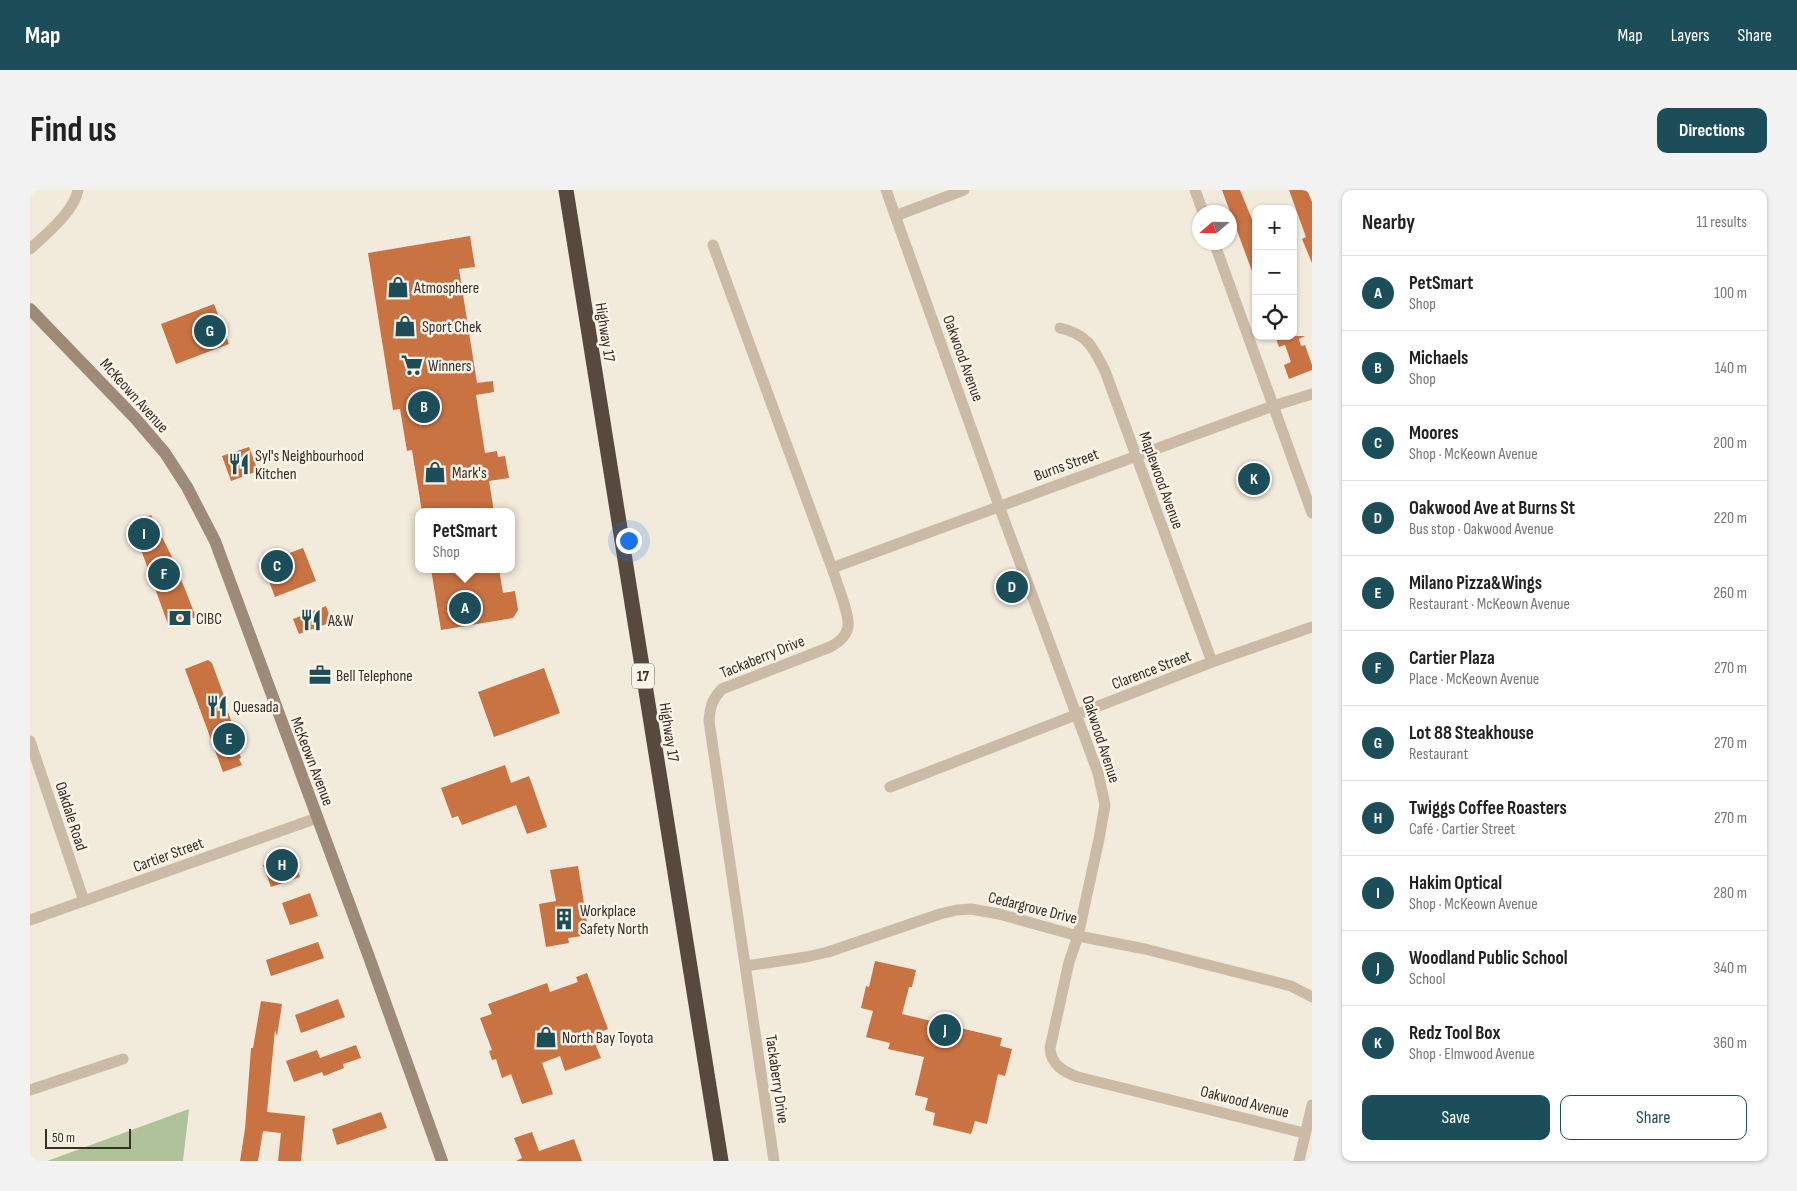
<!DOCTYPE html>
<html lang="en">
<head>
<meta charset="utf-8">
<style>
  :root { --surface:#fff; --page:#f2f2f2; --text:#222; --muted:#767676; --line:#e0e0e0; --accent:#1c4e59 }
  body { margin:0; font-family:"Sofia Sans Condensed",sans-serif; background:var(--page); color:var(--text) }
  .controls { position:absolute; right:15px; top:15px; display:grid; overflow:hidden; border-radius:10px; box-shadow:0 1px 4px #0004 }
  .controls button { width:45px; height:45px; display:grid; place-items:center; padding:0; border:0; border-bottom:1px solid var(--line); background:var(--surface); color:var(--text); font:25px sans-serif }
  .compass { position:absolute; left:1162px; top:15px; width:45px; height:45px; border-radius:50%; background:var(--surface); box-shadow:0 1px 4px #0004; rotate:250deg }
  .scale { position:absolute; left:15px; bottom:12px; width:86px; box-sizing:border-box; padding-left:5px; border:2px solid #372e27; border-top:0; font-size:14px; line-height:18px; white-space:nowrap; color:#372e27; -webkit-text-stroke:4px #faf3e7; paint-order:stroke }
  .you { position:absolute; left:598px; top:350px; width:18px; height:18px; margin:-12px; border:4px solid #fff; border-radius:50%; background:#1a73e8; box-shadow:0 0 0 8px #1a73e833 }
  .badge { display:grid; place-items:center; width:32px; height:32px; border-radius:50%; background:var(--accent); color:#fff; font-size:16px; font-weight:700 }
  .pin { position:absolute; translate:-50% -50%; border:2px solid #fff; box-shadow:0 1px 5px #0006 }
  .popup { position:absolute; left:385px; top:318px; width:100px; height:65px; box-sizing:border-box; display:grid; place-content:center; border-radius:10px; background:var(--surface); filter:drop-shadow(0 1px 4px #0005); font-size:16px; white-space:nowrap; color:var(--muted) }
  .popup b { font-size:19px; color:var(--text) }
  .popup::after { content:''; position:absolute; left:50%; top:100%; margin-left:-10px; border:10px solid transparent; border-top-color:var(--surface) }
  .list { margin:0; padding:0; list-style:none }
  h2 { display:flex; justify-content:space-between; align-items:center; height:65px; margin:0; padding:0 20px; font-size:21px }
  h2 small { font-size:16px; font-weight:400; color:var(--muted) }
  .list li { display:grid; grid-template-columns:32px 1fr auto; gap:15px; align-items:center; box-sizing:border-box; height:75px; padding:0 20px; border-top:1px solid var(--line) }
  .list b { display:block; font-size:19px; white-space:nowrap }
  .list p { margin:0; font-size:16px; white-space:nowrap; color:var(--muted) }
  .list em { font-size:16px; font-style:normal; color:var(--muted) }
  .actions { display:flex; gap:10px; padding:15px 20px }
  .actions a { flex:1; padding:11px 0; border:1px solid var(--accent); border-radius:10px; text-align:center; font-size:18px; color:var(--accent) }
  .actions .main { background:var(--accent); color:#fff }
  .icon { flex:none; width:28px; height:28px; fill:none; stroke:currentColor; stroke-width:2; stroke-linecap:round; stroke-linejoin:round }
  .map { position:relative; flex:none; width:1282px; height:971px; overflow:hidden; border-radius:10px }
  header { display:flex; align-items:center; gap:30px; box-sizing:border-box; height:70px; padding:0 25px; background:var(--accent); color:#fff }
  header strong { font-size:24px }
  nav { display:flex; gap:28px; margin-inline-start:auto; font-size:18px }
  .intro { display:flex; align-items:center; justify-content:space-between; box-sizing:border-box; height:120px; padding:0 30px }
  h1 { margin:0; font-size:35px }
  .button { padding:12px 22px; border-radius:10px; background:var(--accent); color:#fff; font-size:18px; font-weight:700 }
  main { display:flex; gap:30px; padding:0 30px }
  aside { flex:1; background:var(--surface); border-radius:10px; box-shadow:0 1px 4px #0004 }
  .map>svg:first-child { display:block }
</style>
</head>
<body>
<header>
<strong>Map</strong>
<nav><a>Map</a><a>Layers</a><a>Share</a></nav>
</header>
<div class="intro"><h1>Find us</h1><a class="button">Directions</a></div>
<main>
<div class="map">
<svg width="1282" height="971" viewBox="0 0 1282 971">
  <rect width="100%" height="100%" fill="#f2eadb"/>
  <path fill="#b0c29a" d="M159 919 153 971H17Z"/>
  <path fill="#c97242" d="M1192 0H1210L1226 39V92Z
    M1259 0H1277L1282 12V73L1272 49 1276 47Z
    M440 46 445 77 429 79 447 193 463 191 464 202 446 205 455 263 467 261 468 267 475 266 479 288 459 291 464 322H392L382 260 377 261 370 219 363 220 338 63Z
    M184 114 199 154 146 174 131 134Z
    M1245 146H1275L1269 149 1271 156 1275 155 1282 175V180L1259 189 1254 175 1261 172 1255 155 1249 157Z
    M219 257 228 281 201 291 192 266Z
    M121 325 143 369 166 427 139 437 101 332Z
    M273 358 286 391 245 407 232 373Z
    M401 379H469L473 403 485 401 488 420 483 428 411 440Z
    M296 416 302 432 269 444 263 429Z
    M178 470 182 473 197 514H195L202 533 207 551 205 552 211 568 209 569 212 575 193 582 155 479Z
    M294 478 297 488 286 492 283 482Z
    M514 478 530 523 464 547 448 502Z
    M475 575 481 593 499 586 517 637 497 644 486 615 432 635 428 626 422 628 411 598Z
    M262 665 270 687 241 697 233 675Z
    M548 676 559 745 538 748 539 753 516 757 509 714 526 711 520 680Z
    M280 703 288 726 260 735 252 713Z
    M288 752 294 768 241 786 236 770Z
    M845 771 886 780 882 797H879L872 824 972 848 970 856 982 859 975 886 968 884 957 934 945 931 941 944 903 935 905 923 895 920 898 908 885 905 894 867 858 859 860 853 836 847 843 821 831 818 836 796 839 797Z
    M557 783 578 839 573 841 577 853 566 856 571 868 535 881 530 866 512 873 523 904 492 914 481 884 472 888 466 869 462 870 459 861 462 860 450 828 462 824 458 814 517 793 520 802 548 792 546 787Z
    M308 809 315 827 271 843 265 825Z
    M231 811 252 814 247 846 245 840 237 922 275 926 271 971H248L251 943 233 941 228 971H210L215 939 221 858H223Z
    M326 855 331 868 313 874 314 878 294 886 292 882 264 892 256 871 287 860 290 868Z
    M351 922 357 938 307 955 302 939Z
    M502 942 509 961 544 949 552 971H486L492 968 484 948Z"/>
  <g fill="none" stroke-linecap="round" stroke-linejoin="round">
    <path stroke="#cbbba6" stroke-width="11" d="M856 0 969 316 1068 583 1075 615 1069 649 1048 746 1039 772 1020 858C1021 875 1034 882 1048 887L1274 943
      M1165 0 1173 22
      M865 26 934 0
      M1184 52 1282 323
      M683 55 802 378C806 391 820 425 818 437 816 447 808 453 800 457L692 499C682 509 680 517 679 531L744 971
      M0 59C16 44 44 22 48 0
      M1030 138C1057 144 1063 157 1075 181L1182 472
      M802 378 1243 216 1282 204
      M0 551 54 711
      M860 597 1182 472 1282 437
      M0 730 287 628
      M716 776 776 767 798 762 910 724 927 720 941 719 969 724 1048 746 1115 759 1261 796 1282 807
      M0 900 93 869
      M1269 971 1282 915"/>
    <path stroke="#9e8a78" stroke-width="12" d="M0 119 105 228 135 263 157 297 185 351 339 767 412 971"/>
    <path stroke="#58493e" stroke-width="15" d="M536 0 691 971"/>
  </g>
  <defs>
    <g id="shop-bare" transform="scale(1.725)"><path d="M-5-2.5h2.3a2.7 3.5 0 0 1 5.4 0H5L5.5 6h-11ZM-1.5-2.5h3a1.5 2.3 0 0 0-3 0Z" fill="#1c4e59" stroke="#faf3e7" stroke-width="2.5" paint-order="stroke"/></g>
    <g id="supermarket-bare" transform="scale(1.725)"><path d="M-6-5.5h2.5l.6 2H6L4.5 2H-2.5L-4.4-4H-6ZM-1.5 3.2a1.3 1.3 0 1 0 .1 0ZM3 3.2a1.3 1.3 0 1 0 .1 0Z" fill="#1c4e59" stroke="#faf3e7" stroke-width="2.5" paint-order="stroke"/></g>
    <g id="restaurant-bare" transform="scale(1.725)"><path d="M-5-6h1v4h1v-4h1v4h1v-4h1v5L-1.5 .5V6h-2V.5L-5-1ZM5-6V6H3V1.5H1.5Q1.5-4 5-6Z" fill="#1c4e59" stroke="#faf3e7" stroke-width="2.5" paint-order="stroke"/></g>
    <g id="bank-bare" transform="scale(1.725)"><path d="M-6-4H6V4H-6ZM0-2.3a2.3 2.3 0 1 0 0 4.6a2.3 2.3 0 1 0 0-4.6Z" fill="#1c4e59" stroke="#faf3e7" stroke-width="2.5" paint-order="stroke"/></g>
    <g id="office-bare" transform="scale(1.725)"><path d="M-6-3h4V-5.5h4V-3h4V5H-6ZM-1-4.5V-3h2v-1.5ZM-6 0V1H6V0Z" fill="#1c4e59" stroke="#faf3e7" stroke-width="2.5" paint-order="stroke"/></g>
    <g id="building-bare" transform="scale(1.725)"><path d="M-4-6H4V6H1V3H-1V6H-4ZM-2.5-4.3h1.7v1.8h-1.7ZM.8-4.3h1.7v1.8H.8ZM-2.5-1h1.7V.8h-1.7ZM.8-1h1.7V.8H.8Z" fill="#1c4e59" stroke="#faf3e7" stroke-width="2.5" paint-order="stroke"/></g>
  </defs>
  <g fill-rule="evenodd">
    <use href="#shop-bare" x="368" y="97"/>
    <use href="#shop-bare" x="375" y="136"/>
    <use href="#supermarket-bare" x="382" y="175"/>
    <use href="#restaurant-bare" x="209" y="274"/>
    <use href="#shop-bare" x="405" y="282"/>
    <use href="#bank-bare" x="150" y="428"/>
    <use href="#restaurant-bare" x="281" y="430"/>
    <use href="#office-bare" x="290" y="485"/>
    <use href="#restaurant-bare" x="187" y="516"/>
    <use href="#building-bare" x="534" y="729"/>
    <use href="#shop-bare" x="516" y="847"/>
  </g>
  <g text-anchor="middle" stroke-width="5" stroke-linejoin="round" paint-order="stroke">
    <rect fill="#faf3e7" stroke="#726961" stroke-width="1" x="602" y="473.5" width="22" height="25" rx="4"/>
    <g font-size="15" font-weight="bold" fill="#372e27">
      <text x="613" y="491">17</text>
    </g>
    <g font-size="16" fill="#372e27" stroke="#faf3e7" text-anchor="start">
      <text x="384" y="103">Atmosphere</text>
      <text x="392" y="142">Sport Chek</text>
      <text x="398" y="181">Winners</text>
      <text x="225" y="271">Syl's Neighbourhood<tspan x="225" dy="18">Kitchen</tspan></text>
      <text x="422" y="288">Mark's</text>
      <text x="166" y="434">CIBC</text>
      <text x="298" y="436">A&amp;W</text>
      <text x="306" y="491">Bell Telephone</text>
      <text x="203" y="522">Quesada</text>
      <text x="550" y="726">Workplace<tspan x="550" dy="18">Safety North</tspan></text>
      <text x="532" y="853">North Bay Toyota</text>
    </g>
    <g font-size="16" fill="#372e27" stroke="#faf3e7">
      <text transform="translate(576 142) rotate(81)" y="6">Highway 17</text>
      <text transform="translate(934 168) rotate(70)" y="6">Oakwood Avenue</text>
      <text transform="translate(105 205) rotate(48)" y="6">McKeown Avenue</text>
      <text transform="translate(1036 274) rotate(-20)" y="6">Burns Street</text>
      <text transform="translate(1132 290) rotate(70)" y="6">Maplewood Avenue</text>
      <text transform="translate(732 466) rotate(-22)" y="6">Tackaberry Drive</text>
      <text transform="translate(1121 479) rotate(-21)" y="6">Clarence Street</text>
      <text transform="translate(640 542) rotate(81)" y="6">Highway 17</text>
      <text transform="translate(1072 549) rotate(72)" y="6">Oakwood Avenue</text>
      <text transform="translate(283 571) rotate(69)" y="6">McKeown Avenue</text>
      <text transform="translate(42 626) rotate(72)" y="6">Oakdale Road</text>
      <text transform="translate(138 664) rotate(-20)" y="6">Cartier Street</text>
      <text transform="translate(1003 717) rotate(14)" y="6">Cedargrove Drive</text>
      <text transform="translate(748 889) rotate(82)" y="6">Tackaberry Drive</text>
      <text transform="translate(1215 911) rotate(14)" y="6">Oakwood Avenue</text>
    </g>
  </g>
</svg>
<div class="controls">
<button>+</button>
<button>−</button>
<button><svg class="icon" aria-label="locate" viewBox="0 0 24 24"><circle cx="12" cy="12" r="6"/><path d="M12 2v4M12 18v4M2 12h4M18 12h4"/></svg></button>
</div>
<svg class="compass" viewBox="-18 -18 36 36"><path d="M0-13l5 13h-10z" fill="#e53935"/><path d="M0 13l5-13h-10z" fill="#767676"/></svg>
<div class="scale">50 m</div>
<div class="you"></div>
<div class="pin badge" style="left:435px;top:418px">A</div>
<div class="popup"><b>PetSmart</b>Shop</div>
<div class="pin badge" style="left:394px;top:217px">B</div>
<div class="pin badge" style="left:247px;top:376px">C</div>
<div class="pin badge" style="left:982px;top:397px">D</div>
<div class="pin badge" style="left:199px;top:549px">E</div>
<div class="pin badge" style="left:134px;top:384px">F</div>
<div class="pin badge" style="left:180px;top:141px">G</div>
<div class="pin badge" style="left:252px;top:675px">H</div>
<div class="pin badge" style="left:114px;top:344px">I</div>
<div class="pin badge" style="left:915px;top:840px">J</div>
<div class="pin badge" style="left:1224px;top:289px">K</div>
</div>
<aside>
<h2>Nearby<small>11 results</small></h2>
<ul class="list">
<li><span class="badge">A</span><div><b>PetSmart</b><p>Shop</p></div><em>100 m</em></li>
<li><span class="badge">B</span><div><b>Michaels</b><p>Shop</p></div><em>140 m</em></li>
<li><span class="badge">C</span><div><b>Moores</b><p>Shop · McKeown Avenue</p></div><em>200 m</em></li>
<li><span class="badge">D</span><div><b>Oakwood Ave at Burns St</b><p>Bus stop · Oakwood Avenue</p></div><em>220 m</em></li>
<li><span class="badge">E</span><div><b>Milano Pizza&amp;Wings</b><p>Restaurant · McKeown Avenue</p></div><em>260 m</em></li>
<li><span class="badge">F</span><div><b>Cartier Plaza</b><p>Place · McKeown Avenue</p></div><em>270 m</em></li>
<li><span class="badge">G</span><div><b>Lot 88 Steakhouse</b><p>Restaurant</p></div><em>270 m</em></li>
<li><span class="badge">H</span><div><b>Twiggs Coffee Roasters</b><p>Café · Cartier Street</p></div><em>270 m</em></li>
<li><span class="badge">I</span><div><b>Hakim Optical</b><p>Shop · McKeown Avenue</p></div><em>280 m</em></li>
<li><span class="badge">J</span><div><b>Woodland Public School</b><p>School</p></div><em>340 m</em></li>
<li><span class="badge">K</span><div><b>Redz Tool Box</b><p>Shop · Elmwood Avenue</p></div><em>360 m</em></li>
</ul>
<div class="actions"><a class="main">Save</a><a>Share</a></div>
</aside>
</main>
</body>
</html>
